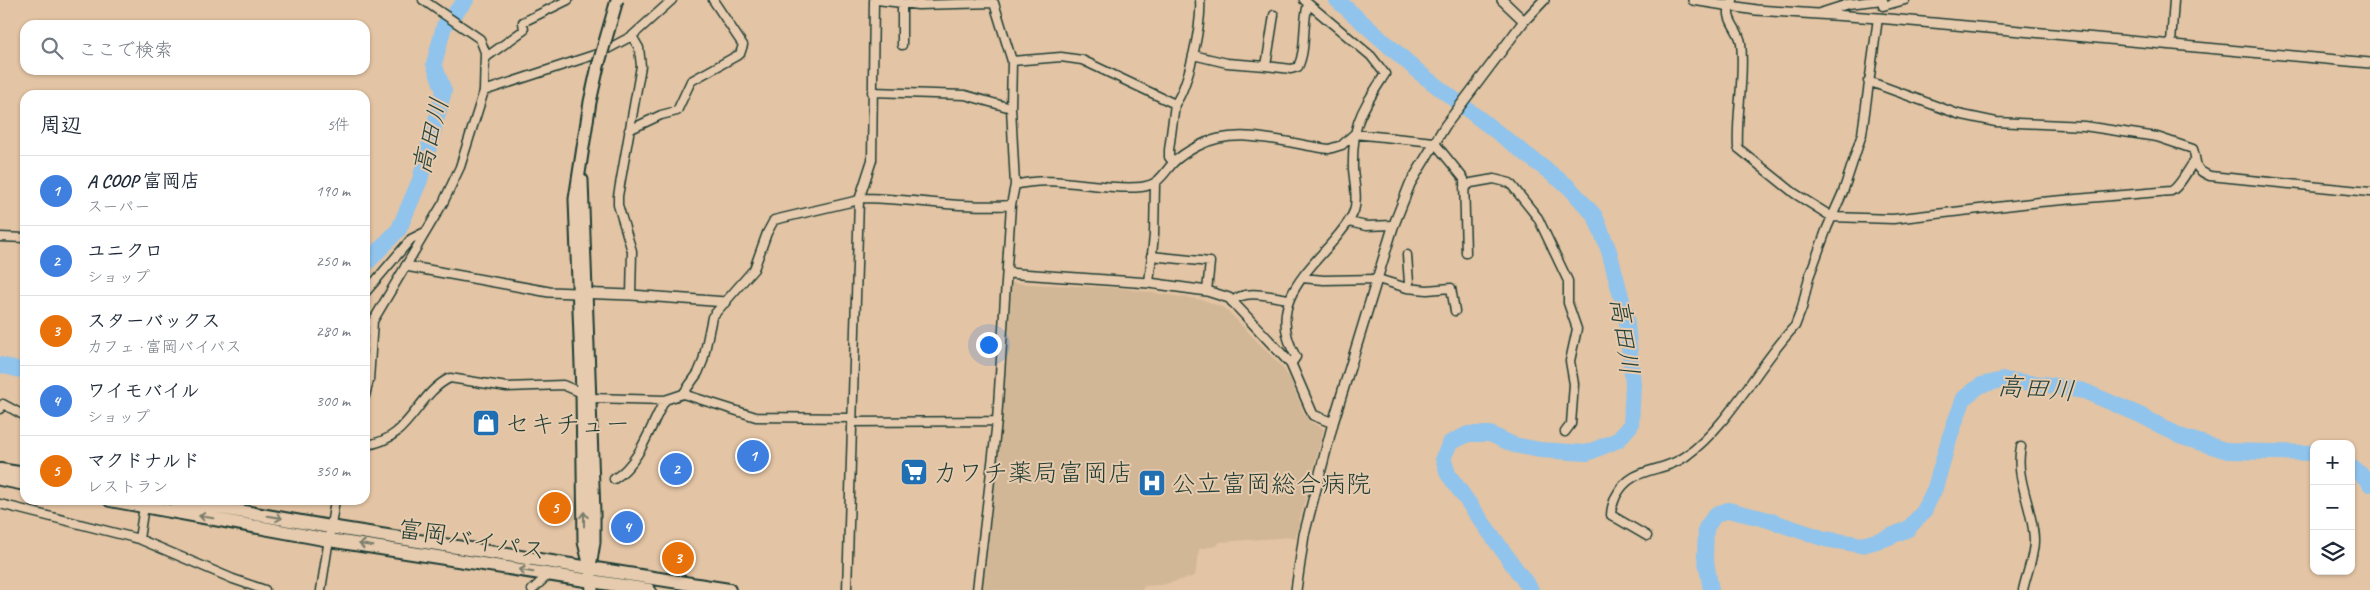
<!DOCTYPE html>
<html lang="ja">
<head>
<meta charset="utf-8">
<style>
  :root { --surface:#fff; --page:#f6f6f7; --text:#1f2937; --muted:#747a83; --line:#e0e1e3; --accent:#1f6fb2 }
  body { margin:0; font-family:Caveat,"Klee One",sans-serif; background:var(--page); color:var(--text) }
  .controls { position:absolute; right:15px; bottom:15px; display:grid; overflow:hidden; border-radius:10px; box-shadow:0 1px 4px #0004 }
  .controls button { width:45px; height:45px; display:grid; place-items:center; padding:0; border:0; border-bottom:1px solid var(--line); background:var(--surface); color:var(--text); font:25px sans-serif }
  .you { position:absolute; left:988px; top:344px; width:18px; height:18px; margin:-12px; border:4px solid #fff; border-radius:50%; background:#1a73e8; box-shadow:0 0 0 8px #1a73e833 }
  .badge { display:grid; place-items:center; width:32px; height:32px; border-radius:50%; background:var(--accent); color:#fff; font-size:16px; font-weight:700 }
  .pin { position:absolute; translate:-50% -50%; border:2px solid #fff; box-shadow:0 1px 5px #0006 }
  .list { margin:0; padding:0; list-style:none }
  h2 { display:flex; justify-content:space-between; align-items:center; height:65px; margin:0; padding:0 20px; font-size:21px }
  h2 small { font-size:16px; font-weight:400; color:var(--muted) }
  .list li { display:grid; grid-template-columns:32px 1fr auto; gap:15px; align-items:center; box-sizing:border-box; height:70px; padding:0 20px; border-top:1px solid var(--line) }
  .list b { display:block; font-size:19px; white-space:nowrap }
  .list p { margin:0; font-size:16px; white-space:nowrap; color:var(--muted) }
  .list em { font-size:16px; font-style:normal; color:var(--muted) }
  .icon { flex:none; width:28px; height:28px; fill:none; stroke:currentColor; stroke-width:2; stroke-linecap:round; stroke-linejoin:round }
  .map { position:relative; flex:none; width:2370px; height:590px; overflow:hidden }
  .search { position:absolute; background:var(--surface); box-shadow:0 1px 4px #0004; left:20px; top:20px; width:350px; height:55px; display:flex; align-items:center; gap:12px; box-sizing:border-box; padding:0 18px; border-radius:15px; color:var(--muted); font-size:19px }
  .panel { position:absolute; background:var(--surface); box-shadow:0 1px 4px #0004; left:20px; top:90px; width:350px; height:415px; border-radius:15px }
  .map>svg:first-child { display:block }
</style>
</head>
<body>
<div class="map">
<svg width="2370" height="590" viewBox="0 0 2370 590">
  <rect width="100%" height="100%" fill="#e3c4a4"/>
  <filter id="ink" filterUnits="userSpaceOnUse"><feTurbulence type="fractalNoise" baseFrequency=".02" numOctaves="2"/><feDisplacementMap in="SourceGraphic" scale="10" xChannelSelector="R" yChannelSelector="G"/><feConvolveMatrix kernelMatrix="1 2 1 2 8 2 1 2 1" color-interpolation-filters="sRGB"/></filter>
  <g filter="url(#ink)">
    <path fill="#d2b796" d="M1011 283 1119 288 1204 300 1226 309 1283 368 1291 381 1304 413 1309 421 1324 429 1295 539 1292 537 1220 542 1216 546 1199 549 1195 576 1162 585 1144 586 1142 590H982L1003 408Z"/>
    <g fill="none" stroke-linecap="round" stroke-linejoin="round">
      <path stroke="#90c4ed" stroke-width="16" d="M1337 0 1421 74 1569 187 1595 216 1609 251 1626 315 1633 384 1631 425 1618 440 1587 453 1540 450 1514 445 1490 434H1468L1450 443 1443 458 1448 474 1531 590
        M365 265 399 229 420 180 444 91 434 64 444 26 466 0
        M0 365 25 371
        M2351 467 2367 479 2370 484
        M1711 590 1705 556 1706 528 1715 515 1728 510 1765 519 1825 539 1862 545 1884 539 1908 529 1924 511 1935 488 1950 436 1964 398 1981 385 2003 380 2043 384 2084 391 2140 415 2182 437 2228 451 2314 453"/>
      <g stroke="#1f3d34" stroke-width="11">
        <path id="minor" d="M877 0 918 5 994 3 1012 61 1011 108 1015 185 1011 205 997 421 977 590
          M1733 0C1721 19 1739 27 1741 43 1745 78 1736 113 1738 148L1794 193 1832 217 1893 219 2040 202 2171 191C2179 188 2189 168 2195 160
          M902 5V45
          M1883 6 1905 0
          M1820 13 1848 4 1883 0
          M2171 43 2174 0
          M1193 55 1227 63 1266 66 1274 15
          M485 58 524 30 523 22 568 0
          M1012 61 1061 57 1082 60 1175 104 1169 150V157L1173 162
          M1266 66 1291 69 1298 67C1307 48 1302 24 1308 4
          M1868 81 1958 114 1996 122 2084 126 2157 137 2193 149C2198 163 2192 169 2210 176L2370 192
          M484 91 600 53 632 36 672 0
          M872 92 965 95 1011 108
          M1175 104C1189 85 1202 23 1200 0
          M629 130 661 115 677 111 691 81 740 54 743 45 713 0
          M1015 185C1056 174 1099 191 1141 187 1159 185 1162 175 1173 163 1179 157 1190 150 1198 146 1238 125 1287 144 1329 149L1342 145 1354 134 1434 142 1464 179 1466 253
          M1464 188 1471 183 1494 179 1510 183 1538 218 1568 281V303L1577 329 1570 361 1574 384 1571 424 1565 432
          M860 198C910 198 961 209 1011 205
          M1349 222 1366 226 1394 225
          M0 237 25 238
          M1407 255 1409 283 1407 288
          M1151 256 1210 262 1207 291
          M1302 278 1324 280 1378 279 1407 288 1427 290 1451 288 1455 311
          M1149 283 1154 235 1155 184
          M365 293 411 239 425 232
          M631 295 632 251 618 205V196L641 66 639 48 632 36
          M1232 302C1244 288 1272 297 1288 299
          M1291 364 1296 357C1267 306 1303 276 1335 239 1342 230 1350 222 1354 211 1358 199 1354 181 1353 169 1352 122 1361 112 1385 74L1371 56 1304 0
          M683 394 698 373 703 361 712 317 754 269 767 233 774 220 859 200
          M365 396 369 380 373 321 443 203 460 167 484 91 485 52 480 39 423 0
          M591 398 665 400 683 394 756 417 852 418
          M0 409 3 404 25 416
          M852 422 997 421
          M365 445C410 441 416 394 450 378L507 387 563 385 582 393
          M2021 447C2014 478 2034 510 2034 541 2034 557 2026 575 2023 590
          M614 479C641 462 650 426 665 400
          M0 504 139 539 233 579 265 590
          M1647 536 1611 515C1611 508 1613 503 1616 496 1632 465 1662 474 1686 456 1731 423 1757 366 1795 326L1802 308 1809 277 1827 228 1843 192 1862 134 1878 18
          M139 539 144 506
          M321 590 335 500
          M532 590 549 574
          M847 590 859 200 872 160 874 0"/>
      </g>
      <g stroke="#1f3d34" stroke-width="12">
        <path id="tertiary" d="M1502 0 1524 21
          M1693 0 1756 10 1878 18 2370 63
          M406 266 549 292 631 295 726 302
          M1008 273 1149 283 1207 291 1229 298 1291 364 1313 415 1333 423
          M1296 590 1304 535 1333 423 1393 227 1410 184 1445 126 1524 21 1544 0"/>
      </g>
      <g stroke="#1f3d34" stroke-width="15">
        <path id="primary" d="M582 180 594 513V542L591 561
          M592 590 590 567 584 542 582 393 575 199 590 102 598 66"/>
      </g>
      <g stroke="#1f3d34" stroke-width="16">
        <path id="trunk" d="M0 470 25 474
          M0 479 25 484
          M110 500 329 540 649 590
          M175 500 330 527 729 590"/>
      </g>
      <use href="#minor" stroke="#e7cbae" stroke-width="8"/>
      <use href="#tertiary" stroke="#e7cbae" stroke-width="9"/>
      <use href="#primary" stroke="#e7cbae" stroke-width="11"/>
      <use href="#trunk" stroke="#e7cbae" stroke-width="12"/>
      <g stroke="#1f3d34" stroke-width="15" stroke-linecap="butt">
        <path id="primary-bridge" d="M598 66 617 0"/>
      </g>
      <use href="#primary-bridge" stroke="#e7cbae" stroke-width="11"/>
    </g>
    <defs><path id="oneway-shaft" d="M-6 0H5M1.5-3L5.5 0L1.5 3" fill="none" stroke-width="1.6" stroke-linecap="round" stroke-linejoin="round" transform="scale(1.25)"/></defs>
    <g stroke="#797d6b">
      <use href="#oneway-shaft" transform="translate(206 517) rotate(-170)"/>
      <use href="#oneway-shaft" transform="translate(275 517) rotate(10)"/>
      <use href="#oneway-shaft" transform="translate(584 519) rotate(-90)"/>
      <use href="#oneway-shaft" transform="translate(366 545) rotate(-171)"/>
      <use href="#oneway-shaft" transform="translate(526 571) rotate(-171)"/>
    </g>
  </g>
  <defs>
    <g id="shop-square" transform="scale(1.4375)"><rect x="-9" y="-9" width="18" height="18" rx="4" fill="#1f6fb2" stroke="#e7cbae"/><path d="M-5-2.5h2.3a2.7 3.5 0 0 1 5.4 0H5L5.5 6h-11ZM-1.5-2.5h3a1.5 2.3 0 0 0-3 0Z" fill="#fff"/></g>
    <g id="supermarket-square" transform="scale(1.4375)"><rect x="-9" y="-9" width="18" height="18" rx="4" fill="#1f6fb2" stroke="#e7cbae"/><path d="M-6-5.5h2.5l.6 2H6L4.5 2H-2.5L-4.4-4H-6ZM-1.5 3.2a1.3 1.3 0 1 0 .1 0ZM3 3.2a1.3 1.3 0 1 0 .1 0Z" fill="#fff"/></g>
    <g id="hospital-square" transform="scale(1.4375)"><rect x="-9" y="-9" width="18" height="18" rx="4" fill="#1f6fb2" stroke="#e7cbae"/><path d="M-5-5h3v3.5h4V-5h3V5h-3V1.5h-4V5h-3Z" fill="#fff"/></g>
  </defs>
  <g fill-rule="evenodd">
    <use href="#shop-square" x="486" y="423"/>
    <use href="#supermarket-square" x="914" y="472"/>
    <use href="#hospital-square" x="1152" y="483"/>
  </g>
  <g text-anchor="middle" stroke-width="4" stroke-linejoin="round" paint-order="stroke">
    <g font-size="25" fill="#1f3d34" stroke="#e7cbae" text-anchor="start">
      <text x="505" y="432">セキチュー</text>
      <text x="933" y="481">カワチ薬局富岡店</text>
      <text x="1171" y="492">公立富岡総合病院</text>
    </g>
    <g font-size="25" fill="#1f3d34" stroke="#e7cbae">
      <text transform="translate(472 539) rotate(9)" y="9">富岡バイパス</text>
    </g>
    <g font-size="26" font-style="italic" fill="#25443d" stroke="#e7cbae">
      <text transform="translate(430 136) rotate(-76)" y="9">高田川</text>
      <text transform="translate(1625 336) rotate(82)" y="9">高田川</text>
      <text transform="translate(2036 388) rotate(4)" y="9">高田川</text>
    </g>
  </g>
</svg>
<div class="controls">
<button>+</button>
<button>−</button>
<button><svg class="icon" aria-label="layers" viewBox="0 0 24 24"><path d="M12 4l9 5-9 5-9-5zM3 14l9 5 9-5"/></svg></button>
</div>
<div class="you"></div>
<div class="pin badge" style="left:753px;top:456px;background:#3f7fe0">1</div>
<div class="pin badge" style="left:676px;top:469px;background:#3f7fe0">2</div>
<div class="pin badge" style="left:678px;top:558px;background:#e8710a">3</div>
<div class="pin badge" style="left:627px;top:527px;background:#3f7fe0">4</div>
<div class="pin badge" style="left:555px;top:508px;background:#e8710a">5</div>
<div class="search"><svg class="icon" aria-label="search" viewBox="0 0 24 24"><circle cx="10" cy="10" r="6"/><path d="M15 15l6 6"/></svg>ここで検索</div>
<section class="panel">
<h2>周辺<small>5件</small></h2>
<ul class="list">
<li><span class="badge" style="background:#3f7fe0">1</span><div><b>A COOP 富岡店</b><p>スーパー</p></div><em>190 m</em></li>
<li><span class="badge" style="background:#3f7fe0">2</span><div><b>ユニクロ</b><p>ショップ</p></div><em>250 m</em></li>
<li><span class="badge" style="background:#e8710a">3</span><div><b>スターバックス</b><p>カフェ · 富岡バイパス</p></div><em>280 m</em></li>
<li><span class="badge" style="background:#3f7fe0">4</span><div><b>ワイモバイル</b><p>ショップ</p></div><em>300 m</em></li>
<li><span class="badge" style="background:#e8710a">5</span><div><b>マクドナルド</b><p>レストラン</p></div><em>350 m</em></li>
</ul>
</section>
</div>
</body>
</html>
